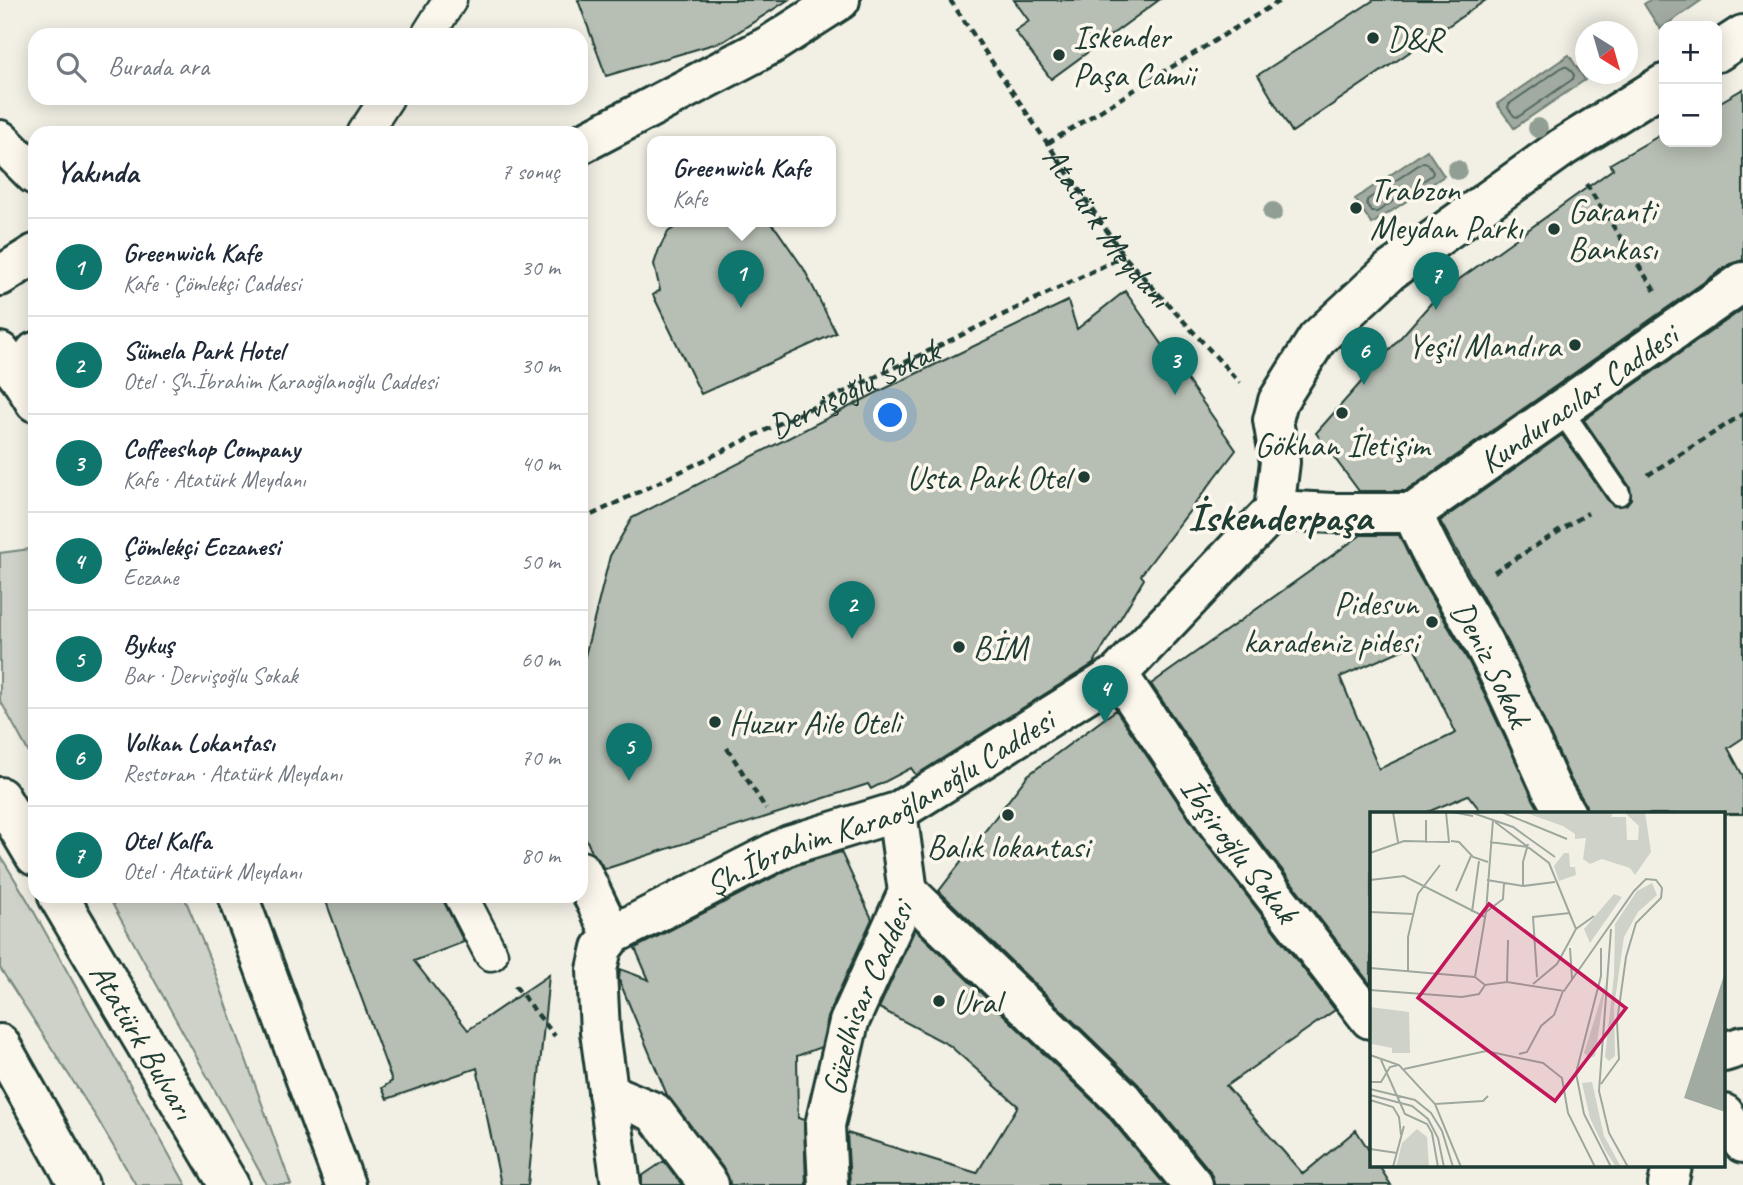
<!DOCTYPE html>
<html lang="tr">
<head>
<meta charset="utf-8">
<style>
  :root { --surface:#fff; --page:#f6f6f7; --text:#1f2937; --muted:#747a83; --line:#e0e1e3; --accent:#0f766e }
  body { margin:0; font-family:Caveat,sans-serif; background:var(--page); color:var(--text) }
  .controls { position:absolute; right:21px; top:21px; display:grid; overflow:hidden; border-radius:14px; box-shadow:0 4px 18px #0003 }
  .controls button { width:63px; height:63px; display:grid; place-items:center; padding:0; border:0; border-bottom:2px solid var(--line); background:var(--surface); color:var(--text); font:35px sans-serif }
  .compass { position:absolute; left:1575px; top:21px; width:63px; height:63px; border-radius:50%; background:var(--surface); box-shadow:0 4px 18px #0003; rotate:143deg }
  .you { position:absolute; left:891px; top:416px; width:24px; height:24px; margin:-18px; border:5px solid #fff; border-radius:50%; background:#1a73e8; box-shadow:0 0 0 10px #1a73e833 }
  .badge { display:grid; place-items:center; width:46px; height:46px; border-radius:50%; background:var(--accent); color:#fff; font-size:23px; font-weight:700 }
  .pin { position:absolute; translate:-50% -58px; filter:drop-shadow(0 2px 4px #0008) }
  .pin::after { content:''; position:absolute; top:37px; width:24px; height:21px; background:inherit; clip-path:polygon(0 0,100% 0,50% 100%) }
  .popup { position:absolute; left:647px; top:136px; width:189px; height:91px; box-sizing:border-box; display:grid; place-content:center; border-radius:14px; background:var(--surface); filter:drop-shadow(0 2px 5px #0005); font-size:23px; white-space:nowrap; color:var(--muted) }
  .popup b { font-size:26px; color:var(--text) }
  .popup::after { content:''; position:absolute; left:50%; top:100%; margin-left:-14px; border:14px solid transparent; border-top-color:var(--surface) }
  .list { margin:0; padding:0; list-style:none }
  h2 { display:flex; justify-content:space-between; align-items:center; height:91px; margin:0; padding:0 28px; font-size:30px }
  h2 small { font-size:23px; font-weight:400; color:var(--muted) }
  .list li { display:grid; grid-template-columns:46px 1fr auto; gap:21px; align-items:center; box-sizing:border-box; height:98px; padding:0 28px; border-top:2px solid var(--line) }
  .list b { display:block; font-size:26px; white-space:nowrap }
  .list p { margin:0; font-size:23px; white-space:nowrap; color:var(--muted) }
  .list em { font-size:23px; font-style:normal; color:var(--muted) }
  .icon { flex:none; width:38px; height:38px; fill:none; stroke:currentColor; stroke-width:2; stroke-linecap:round; stroke-linejoin:round }
  .map { position:relative; flex:none; width:1743px; height:1185px; overflow:hidden }
  .search { position:absolute; background:var(--surface); box-shadow:0 4px 18px #0003; left:28px; top:28px; width:560px; height:77px; display:flex; align-items:center; gap:18px; box-sizing:border-box; padding:0 24px; border-radius:21px; color:var(--muted); font-size:26px }
  .panel { position:absolute; background:var(--surface); box-shadow:0 4px 18px #0003; left:28px; top:126px; width:560px; height:777px; border-radius:21px }
  .map>svg:first-child { display:block }
</style>
</head>
<body>
<div class="map">
<svg width="1743" height="1185" viewBox="0 0 1743 1185">
  <rect width="100%" height="100%" fill="#f2f0e5"/>
  <filter id="ink" filterUnits="userSpaceOnUse"><feTurbulence type="fractalNoise" baseFrequency=".0143" numOctaves="2"/><feDisplacementMap in="SourceGraphic" scale="14" xChannelSelector="R" yChannelSelector="G"/><feConvolveMatrix kernelMatrix="1 2 1 2 8 2 1 2 1" color-interpolation-filters="sRGB"/></filter>
  <g filter="url(#ink)">
    <path fill="#cfd2c8" stroke="#77887e" stroke-width="2" d="M30 549 35 551V764L0 700V553Z
      M0 855 28 901 186 1185H136L98 1120 0 968Z
      M108 896H184L213 967 291 1185H267Z"/>
    <path fill="#a2aba1" stroke="#6e7f75" stroke-width="2" d="M1650 0H1702L1660 29 1644 4Z
      M1569 55 1585 80 1514 128 1497 104Z
      M1427 150 1444 176 1372 224 1355 199Z"/>
    <g fill="none" stroke-linecap="round" stroke-linejoin="round">
      <path stroke="#536960" stroke-width="2" d="M1564 66 1569 68 1574 75 1573 79 1518 117 1514 116 1508 108 1509 104Z
        M1423 162 1427 163 1433 172 1432 175 1377 212H1372L1367 204V200Z"/>
    </g>
    <path fill="#b7beb3" stroke="#1f3d34" stroke-width="2" fill-rule="evenodd" d="M578 0H788L724 41 606 76Z
      M1014 0H1159L1051 79 1015 31 1029 21Z
      M1374 0H1486L1292 132 1258 75Z
      M1743 89V260L1730 264 1406 491H1359L1316 433 1440 293 1613 169 1610 164 1664 133V142H1717V104Z
      M683 222H769L777 230 804 269 836 333 701 394 653 295 660 290 654 264 659 249 668 232Z
      M1125 291 1236 450 1141 575 1144 579 1093 664 916 775 911 768 871 789 868 784 605 869 592 852 581 828V672L610 556 632 518 880 391 1068 301 1077 329Z
      M1743 309V738L1728 748 1743 776V814H1588L1585 803 1571 780 1509 644 1440 521 1562 435 1609 502 1614 506 1626 505 1631 499 1630 487 1584 420Z
      M1361 535H1399L1416 571 1470 664 1541 814H1483L1468 795 1423 814H1372L1371 985 1235 809 1151 684ZM1413 645 1456 733 1379 769 1340 677Z
      M1116 710 1200 835 1335 1010 1226 1086 1303 1174 1356 1130 1372 1155V1166H1379L1391 1185H1214L1210 1171 1138 1084 939 891 1028 775Z
      M841 852 872 919 829 1013 821 1047 797 1056 798 1118 804 1120 806 1185H730L726 1172 667 1095 619 980 620 969 649 980 635 948 797 865Z
      M324 896H428L444 902 464 942 414 961 468 1030 549 975 528 1185H501L477 1068 387 1099 382 1088 392 1081Z
      M915 929 1107 1115 1165 1185H850L847 1133 977 1173 1018 1106 949 1045 879 1008Z
      M664 1161 682 1185H642V1176Z"/>
    <g fill="none" stroke-linecap="round" stroke-linejoin="round">
      <g stroke="#1f3d34" stroke-width="26">
        <path id="service" d="M1561 410 1619 494"/>
      </g>
      <g stroke="#1f3d34" stroke-width="37">
        <path id="pedestrian" d="M428 35 450 0
          M364 133 387 98
          M461 896 491 954"/>
      </g>
      <g stroke="#1f3d34" stroke-width="44">
        <g id="minor">
          <path d="M1717 52 1743 35"/>
          <path d="M1274 510 1280 462 1273 420 1278 401 1317 339 1390 271 1563 147 1664 84"/>
          <path d="M1274 510 1333 513H1413"/>
          <path id="s3" d="M1413 513 1743 282"/>
          <path id="s4" d="M1413 513C1430 556 1456 595 1479 635 1507 685 1528 739 1552 790L1566 814"/>
          <path id="s5" d="M1118 674 1217 822 1370 1019"/>
          <path d="M581 871 612 935"/>
          <path d="M908 892 1123 1100 1193 1185"/>
          <path d="M0 1044 79 1185"/>
          <path d="M1724 1052 1743 1046"/>
          <path d="M608 1093 654 1112 709 1185"/>
          <path d="M1724 1114 1743 1143"/>
          <path id="s6" d="M621 1185 600 1032 597 970 602 948 612 935 789 845 897 812 1118 674 1274 510"/>
          <path id="s7" d="M828 1185 825 1125 849 1022 908 892 897 812"/>
          <path d="M1668 1185 1672 1166"/>
        </g>
      </g>
      <g stroke="#1f3d34" stroke-width="44">
        <path id="tertiary" d="M0 140 35 175
          M581 144 770 45 840 0"/>
      </g>
      <g stroke="#1f3d34" stroke-width="44">
        <path id="secondary" d="M0 276 35 254
          M23 382 35 352"/>
      </g>
      <g stroke="#1f3d34" stroke-width="44">
        <g id="trunk">
          <path d="M0 352 23 382 35 402"/>
          <path d="M0 797 35 856"/>
          <path id="s8" d="M58 896 229 1185"/>
          <path d="M238 896 345 1185"/>
        </g>
      </g>
      <g stroke="#1f3d34" stroke-width="4.5" stroke-dasharray="7 5" stroke-linecap="butt">
        <path id="s1" d="M950 0 1124 256 1240 383"/>
        <path d="M1048 143 1281 0"/>
        <path d="M1586 184 1655 291"/>
        <path d="M1648 475 1743 414"/>
        <path id="s2" d="M581 520 1124 256"/>
        <path d="M1494 572 1588 513"/>
        <path d="M727 748 766 809"/>
        <path d="M515 986 555 1036"/>
      </g>
      <use href="#service" stroke="#fbf7ec" stroke-width="21"/>
      <use href="#pedestrian" stroke="#fbf7ec" stroke-width="32"/>
      <use href="#minor" stroke="#fbf7ec" stroke-width="38"/>
      <use href="#tertiary" stroke="#fbf7ec" stroke-width="38"/>
      <use href="#secondary" stroke="#fbf7ec" stroke-width="38"/>
      <use href="#trunk" stroke="#fbf7ec" stroke-width="38"/>
    </g>
    <g fill="#919e94">
      <circle cx="1538" cy="128" r="10"/>
      <circle cx="1457" cy="170" r="10"/>
      <circle cx="1273" cy="212" r="10"/>
    </g>
  </g>
  <g fill="#1f3d34" stroke="#fbf7ec" stroke-width="2.5">
    <circle cx="1373" cy="38" r="7"/>
    <circle cx="1059" cy="55" r="7"/>
    <circle cx="1356" cy="208" r="7"/>
    <circle cx="1554" cy="229" r="7"/>
    <circle cx="1575" cy="345" r="7"/>
    <circle cx="1342" cy="413" r="7"/>
    <circle cx="1084" cy="477" r="7"/>
    <circle cx="1432" cy="622" r="7"/>
    <circle cx="959" cy="647" r="7"/>
    <circle cx="715" cy="722" r="7"/>
    <circle cx="1008" cy="815" r="7"/>
    <circle cx="939" cy="1001" r="7"/>
  </g>
  <g text-anchor="middle" stroke-width="7" stroke-linejoin="round" paint-order="stroke">
    <g font-size="33" fill="#1f3d34" stroke="#fbf7ec" text-anchor="start">
      <text x="1073" y="48">Iskender<tspan x="1073" dy="38">Paşa Camii</tspan></text>
      <text x="1387" y="50">D&amp;R</text>
      <text x="1370" y="201">Trabzon<tspan x="1370" dy="38">Meydan Parkı</tspan></text>
      <text x="1568" y="222">Garanti<tspan x="1568" dy="38">Bankası</tspan></text>
      <text x="1561" y="357" text-anchor="end">Yeşil Mandıra</text>
      <text x="1342" y="456" text-anchor="middle">Gökhan İletişim</text>
      <text x="1070" y="489" text-anchor="end">Usta Park Otel</text>
      <text x="1418" y="615" text-anchor="end">Pidesun<tspan x="1418" dy="38">karadeniz pidesi</tspan></text>
      <text x="973" y="659">BİM</text>
      <text x="729" y="734">Huzur Aile Oteli</text>
      <text x="1008" y="858" text-anchor="middle">Balık lokantasi</text>
      <text x="953" y="1013">Ural</text>
    </g>
    <g font-size="33" fill="#1f3d34" stroke="#fbf7ec">
      <text dy="12" stroke="none"><textPath href="#s1" startOffset="276">Atatürk Meydanı</textPath></text>
      <text dy="12" stroke="none"><textPath href="#s2" startOffset="303">Dervişoğlu Sokak</textPath></text>
      <text dy="12" stroke="none"><textPath href="#s3" startOffset="201">Kunduracılar Caddesi</textPath></text>
      <text dy="12" stroke="none"><textPath href="#s4" startOffset="170">Deniz Sokak</textPath></text>
      <text dy="12" stroke="none"><textPath href="#s6" startOffset="555">Şh.İbrahim Karaoğlanoğlu Caddesi</textPath></text>
      <text dy="12" stroke="none"><textPath href="#s5" startOffset="214">İbşiroğlu Sokak</textPath></text>
      <text dy="12" stroke="none"><textPath href="#s7" startOffset="194">Güzelhisar Caddesi</textPath></text>
      <text dy="12" stroke="none"><textPath href="#s8" startOffset="168">Atatürk Bulvarı</textPath></text>
    </g>
    <g font-size="40" font-weight="bold" fill="#1f3d34" stroke="#fbf7ec">
      <text x="1280" y="530">İskenderpaşa</text>
    </g>
  </g>
  <g transform="translate(1370 812)">
    <rect width="355" height="355" fill="#f2f0e5"/>
    <path d="M153 0H243L241 5H256L257 28H268L269 14 254 0H275L281 40 265 63 260 56 232 47 220 52 213 47 216 26 205 27V22L193 14ZM194 41H199L200 55H205L206 63 189 69 184 54ZM282 71 287 83 268 100 254 125 244 195 245 244 239 249 235 245 244 163 245 112 267 79ZM244 82 252 85 220 131 214 117ZM236 170 225 244 220 246 214 241ZM0 195 39 200 40 241H22V236L2 232ZM222 270 234 324 251 355H246L235 338 220 306 212 271ZM47 317 57 325 59 355H26L32 331Z" fill="#cfd2c8"/>
    <path d="M355 160V300L314 286Z" fill="#a2aba1"/>
    <path fill="none" stroke="#9ea89e" stroke-width="2" d="M23 0 28 30M82 0 103 4M100 0 143 15 185 45M131 0 197 27M125 10 179 51 206 117M81 29 89 30 103 45 118 50M120 30 157 35M56 31V8M0 41 34 29 79 30 76 0M0 68 34 64 115 105M117 68 153 74 185 70M153 74V50L158 32M86 79 101 44M0 100 44 102M102 100 109 49M116 100 133 87 134 71M241 117 229 279 239 321 258 355M200 136 202 167M231 136V164L206 261 214 302 241 355M0 156 105 165M38 161V125L48 82 70 53M105 165 115 173 137 170 194 179 264 79 276 67 286 68 292 76 291 86 266 111 256 145 247 210 249 247 231 272M105 165 116 100 123 8M167 165 163 105 200 101M137 170 138 128M163 172 187 152 206 117 224 104M0 178 92 185 109 182 115 173M149 242 157 240 171 214 184 203 193 179M0 243 29 253 65 292 91 355M11 248 35 302 57 312 62 321 68 355M34 257 116 239 173 251 192 266 198 301 225 355M0 270H11L20 255 28 253M0 277 45 288 61 301 72 319 83 355M0 283 42 294 58 307 68 326 74 355M0 288 23 295 29 305 31 323M65 292 113 289 118 284M0 337 27 341M23 355 34 314"/>
    <path fill="#c2185b" fill-opacity="0.15" stroke="#c2185b" stroke-width="3.5" d="M119 92 256 196 185 289 48 186Z"/>
    <rect width="355" height="355" fill="none" stroke="#1f3d34" stroke-width="3.5"/>
  </g>
</svg>
<div class="controls">
<button>+</button>
<button>−</button>
</div>
<svg class="compass" viewBox="-18 -18 36 36"><path d="M0-13l5 13h-10z" fill="#e53935"/><path d="M0 13l5-13h-10z" fill="#747a83"/></svg>
<div class="you"></div>
<div class="pin badge" style="left:741px;top:308px">1</div>
<div class="popup"><b>Greenwich Kafe</b>Kafe</div>
<div class="pin badge" style="left:852px;top:639px">2</div>
<div class="pin badge" style="left:1175px;top:395px">3</div>
<div class="pin badge" style="left:1105px;top:723px">4</div>
<div class="pin badge" style="left:629px;top:781px">5</div>
<div class="pin badge" style="left:1364px;top:385px">6</div>
<div class="pin badge" style="left:1436px;top:310px">7</div>
<div class="search"><svg class="icon" aria-label="search" viewBox="0 0 24 24"><circle cx="10" cy="10" r="6"/><path d="M15 15l6 6"/></svg>Burada ara</div>
<section class="panel">
<h2>Yakında<small>7 sonuç</small></h2>
<ul class="list">
<li><span class="badge">1</span><div><b>Greenwich Kafe</b><p>Kafe · Çömlekçi Caddesi</p></div><em>30 m</em></li>
<li><span class="badge">2</span><div><b>Sümela Park Hotel</b><p>Otel · Şh.İbrahim Karaoğlanoğlu Caddesi</p></div><em>30 m</em></li>
<li><span class="badge">3</span><div><b>Coffeeshop Company</b><p>Kafe · Atatürk Meydanı</p></div><em>40 m</em></li>
<li><span class="badge">4</span><div><b>Çömlekçi Eczanesi</b><p>Eczane</p></div><em>50 m</em></li>
<li><span class="badge">5</span><div><b>Bykuş</b><p>Bar · Dervişoğlu Sokak</p></div><em>60 m</em></li>
<li><span class="badge">6</span><div><b>Volkan Lokantası</b><p>Restoran · Atatürk Meydanı</p></div><em>70 m</em></li>
<li><span class="badge">7</span><div><b>Otel Kalfa</b><p>Otel · Atatürk Meydanı</p></div><em>80 m</em></li>
</ul>
</section>
</div>
</body>
</html>
